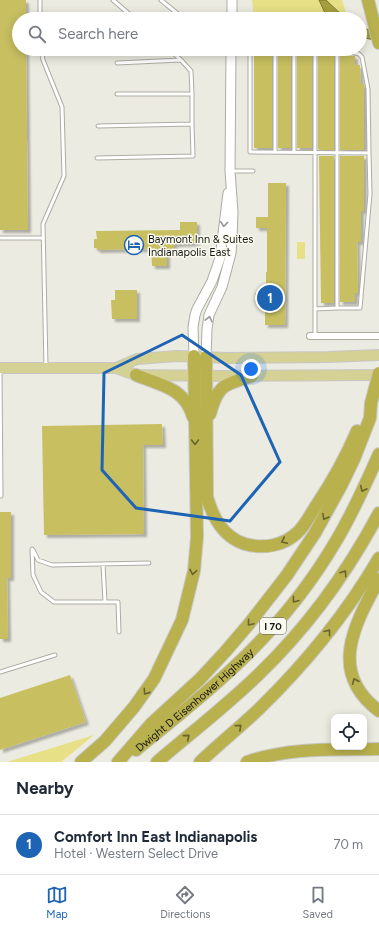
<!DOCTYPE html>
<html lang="en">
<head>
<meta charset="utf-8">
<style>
  :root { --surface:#fff; --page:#f2f2f3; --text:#1f2937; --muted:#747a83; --line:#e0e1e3; --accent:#1d64b4 }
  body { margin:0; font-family:Figtree,sans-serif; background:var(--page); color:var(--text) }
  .controls { position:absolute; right:12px; bottom:12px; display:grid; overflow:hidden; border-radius:8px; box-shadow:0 2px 10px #0003 }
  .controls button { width:36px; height:36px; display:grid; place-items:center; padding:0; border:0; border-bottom:1px solid var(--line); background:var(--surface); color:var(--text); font:20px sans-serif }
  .you { position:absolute; left:251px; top:369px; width:14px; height:14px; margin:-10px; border:3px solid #fff; border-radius:50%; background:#1a73e8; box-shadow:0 0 0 6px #1a73e833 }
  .badge { display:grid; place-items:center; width:26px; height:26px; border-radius:50%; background:var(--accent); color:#fff; font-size:13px; font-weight:700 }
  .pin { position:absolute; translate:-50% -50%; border:2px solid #fff; box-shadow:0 1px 4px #0006 }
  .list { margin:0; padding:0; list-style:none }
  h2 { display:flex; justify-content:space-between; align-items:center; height:52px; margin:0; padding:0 16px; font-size:17px }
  h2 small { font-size:13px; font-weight:400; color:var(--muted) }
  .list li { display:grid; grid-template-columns:26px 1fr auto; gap:12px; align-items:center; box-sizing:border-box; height:60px; padding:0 16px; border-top:1px solid var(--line) }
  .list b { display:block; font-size:15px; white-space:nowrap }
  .list p { margin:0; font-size:13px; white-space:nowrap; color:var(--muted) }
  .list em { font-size:13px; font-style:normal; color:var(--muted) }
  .icon { flex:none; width:22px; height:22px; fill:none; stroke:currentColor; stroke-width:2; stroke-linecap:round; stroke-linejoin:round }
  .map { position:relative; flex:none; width:379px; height:762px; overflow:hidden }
  .search { position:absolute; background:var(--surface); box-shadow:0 2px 10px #0003; left:12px; right:12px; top:12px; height:44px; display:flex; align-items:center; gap:10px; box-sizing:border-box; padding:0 14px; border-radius:22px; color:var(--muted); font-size:15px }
  .sheet { height:112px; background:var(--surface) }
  nav { display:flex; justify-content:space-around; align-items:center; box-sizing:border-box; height:56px; border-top:1px solid var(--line); background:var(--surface); font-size:11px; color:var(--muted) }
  nav a { display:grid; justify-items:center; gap:2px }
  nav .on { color:var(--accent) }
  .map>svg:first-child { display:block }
</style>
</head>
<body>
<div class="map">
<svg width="379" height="762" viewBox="0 0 379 762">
  <defs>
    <filter id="shadow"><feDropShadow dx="3" dy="3" stdDeviation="1" flood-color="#0004"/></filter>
  </defs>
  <rect width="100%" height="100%" fill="#ecebe1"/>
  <path fill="#e7e086" d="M252 0H342L348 19H254Z
    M297 242H305V259H297Z
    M94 735 61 762H7Z"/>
  <path fill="#a69f3e" stroke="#7b7631" d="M319 0H326L346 19H332L325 13Z
    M360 27 379 33V41L360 37Z"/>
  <path fill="#c7bf60" filter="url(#shadow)" d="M0 0H26V19H19V49H26L28 230H0Z
    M254 49H272V148H254Z
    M278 49H291V148H278Z
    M297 49H310V50H312V148H297Z
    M318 50H332V55H334V150H319L318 148Z
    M340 55 355 56V65H360L361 84H364V150H340Z
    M319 156H334V302L331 303H321Z
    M340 156H364V211H361V242H357L358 293H355V302H340Z
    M268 183H286L285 325H265V302H255V293H266V272H267V228H256V217H268Z
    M180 222H197V243L174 244V250H167V266H152L151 249 97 250V248H94V239H97L96 231 180 230Z
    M115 290H137V319H112L111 300H115Z
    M162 424 163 445H143L144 534 44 535 42 426Z
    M0 512H11V578H7L8 639H0Z
    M70 675 86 722 0 750V698Z"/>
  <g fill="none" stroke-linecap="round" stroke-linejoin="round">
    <g stroke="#adaca3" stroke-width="5">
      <path id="lane" d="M113 0 135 19
        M161 0 184 19
        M40 19V0
        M41 49 43 60 62 107 64 176 43 224 46 367
        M169 49 181 60
        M250 49V152L369 153 368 89 362 57 359 54 340 49
        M275 49V152
        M315 49V337
        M117 63 181 60 191 71 192 94
        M117 94H192V124
        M294 152V49
        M97 158 193 156 192 124 98 126
        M232 171H253
        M0 238H43
        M337 308H360L370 194 369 153
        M315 309 337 308V49
        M0 496H1L0 371
        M32 549 33 575 41 592 54 602H105L103 564
        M33 550 38 560 52 565 149 563
        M105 602H118L119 632
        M0 672 55 655"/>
    </g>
    <g stroke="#adaca3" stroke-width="8">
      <path id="street" d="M310 336H379"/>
    </g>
    <g stroke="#adaca3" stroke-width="11">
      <path id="secondary" d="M232 19V0
        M194 356 193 327 195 315 197 309 212 281 220 258 228 193
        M206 357 207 329 209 315 222 287 226 272 231 253 232 239 233 212 230 171 231 49"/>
    </g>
    <g stroke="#c7c7c6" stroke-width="12">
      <path id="primary" d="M0 368H116L136 375 226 376 379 375
        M116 368 137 359 177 356 228 358 328 357 379 355"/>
    </g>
    <g stroke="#c7c7c6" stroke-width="14">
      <g id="highway">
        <path d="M368 0 379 43"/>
        <path d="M206 357 207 497C213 518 223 537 245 544 263 549 283 546 297 533 305 526 310 515 316 506 332 482 346 457 357 431"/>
        <path d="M136 375C162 386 185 388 193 417"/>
        <path d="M210 414C218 384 224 385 252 376"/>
        <path d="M379 579C355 624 327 672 379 711"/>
        <path id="s1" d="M136 750C169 723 202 697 233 668 273 631 309 587 336 541 353 513 366 483 379 454"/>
        <path d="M81 762 105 741 134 707 154 679 182 620 194 571 197 537 194 356"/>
        <path d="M118 762 151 724 200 679 225 652 249 624 287 575 315 533 342 484 354 459 370 418 371 403"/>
        <path d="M157 762C191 733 226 706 258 675 307 628 347 573 379 513"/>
        <path d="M200 762C219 744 240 727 259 709 305 664 347 613 379 558"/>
        <path d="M247 762C289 747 335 750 379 749"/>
      </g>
    </g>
    <use href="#lane" stroke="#fff" stroke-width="3"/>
    <use href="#street" stroke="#fff" stroke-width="6"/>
    <use href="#secondary" stroke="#fff" stroke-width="9"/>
    <use href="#primary" stroke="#d5d094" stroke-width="10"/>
    <use href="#highway" stroke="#b9b14d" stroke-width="12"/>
    <g stroke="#c7c7c6" stroke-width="14" stroke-linecap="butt">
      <path id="highway-bridge" d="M371 403 379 373"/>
    </g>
    <use href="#highway-bridge" stroke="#b9b14d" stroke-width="12"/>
  </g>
  <defs><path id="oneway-chevron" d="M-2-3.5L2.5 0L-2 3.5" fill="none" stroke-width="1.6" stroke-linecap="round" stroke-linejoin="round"/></defs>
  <g stroke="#979795">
    <use href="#oneway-chevron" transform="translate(224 224) rotate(96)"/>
    <use href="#oneway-chevron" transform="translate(209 319) rotate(-77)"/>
  </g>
  <g stroke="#686430">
    <use href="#oneway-chevron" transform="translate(195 442) rotate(90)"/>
    <use href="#oneway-chevron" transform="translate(363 489) rotate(116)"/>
    <use href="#oneway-chevron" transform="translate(325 517) rotate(120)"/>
    <use href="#oneway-chevron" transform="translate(284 541) rotate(155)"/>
    <use href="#oneway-chevron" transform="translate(193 572) rotate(101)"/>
    <use href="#oneway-chevron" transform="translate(344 573) rotate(-57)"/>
    <use href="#oneway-chevron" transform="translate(295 600) rotate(127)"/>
    <use href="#oneway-chevron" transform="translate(250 623) rotate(130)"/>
    <use href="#oneway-chevron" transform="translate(328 632) rotate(-52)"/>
    <use href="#oneway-chevron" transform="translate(355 681) rotate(-113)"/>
    <use href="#oneway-chevron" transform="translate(146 692) rotate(125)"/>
    <use href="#oneway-chevron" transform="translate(239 727) rotate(-42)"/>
    <use href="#oneway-chevron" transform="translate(187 737) rotate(-40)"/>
  </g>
  <path fill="none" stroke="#1d64b4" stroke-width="3" stroke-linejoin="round" d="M182 335 241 375 280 462 230 521 136 508 102 470 104 373Z"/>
  <defs>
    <g id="hotel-ring" transform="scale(1)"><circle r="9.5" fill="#f9f9ee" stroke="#1d64b4" stroke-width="1.5"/><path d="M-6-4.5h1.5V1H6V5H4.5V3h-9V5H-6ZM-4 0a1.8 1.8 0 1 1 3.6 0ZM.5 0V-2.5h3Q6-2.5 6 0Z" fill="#1d64b4"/></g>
  </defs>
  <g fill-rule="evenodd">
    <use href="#hotel-ring" x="134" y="245"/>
  </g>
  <g text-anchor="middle" stroke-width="3" stroke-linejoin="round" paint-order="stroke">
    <rect fill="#f9f9ee" stroke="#5b5b55" stroke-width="1" x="260" y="618" width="26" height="16" rx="3"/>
    <g font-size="10" font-weight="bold" fill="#171713">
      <text x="273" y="630">I 70</text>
    </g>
    <g font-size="11" fill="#171713" stroke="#f9f9ee" text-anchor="start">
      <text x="148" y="243">Baymont Inn &amp; Suites<tspan x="148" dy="13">Indianapolis East</tspan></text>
    </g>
    <g font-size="11" fill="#171713" stroke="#f9f9ee">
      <text dy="4" stroke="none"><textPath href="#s1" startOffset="77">Dwight D Eisenhower Highway</textPath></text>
    </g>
  </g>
</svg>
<div class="controls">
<button><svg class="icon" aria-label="locate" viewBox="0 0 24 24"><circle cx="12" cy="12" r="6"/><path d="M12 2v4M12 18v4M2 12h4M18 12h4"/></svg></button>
</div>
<div class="you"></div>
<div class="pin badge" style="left:270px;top:298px">1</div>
<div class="search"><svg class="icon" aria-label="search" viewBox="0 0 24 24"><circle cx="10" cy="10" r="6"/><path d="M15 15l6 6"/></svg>Search here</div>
</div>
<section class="sheet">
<h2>Nearby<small></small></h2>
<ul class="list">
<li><span class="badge">1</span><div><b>Comfort Inn East Indianapolis</b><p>Hotel · Western Select Drive</p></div><em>70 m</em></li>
</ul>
</section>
<nav>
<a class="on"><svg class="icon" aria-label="map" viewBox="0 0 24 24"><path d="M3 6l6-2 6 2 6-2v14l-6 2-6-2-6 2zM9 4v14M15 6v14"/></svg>Map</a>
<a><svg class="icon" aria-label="directions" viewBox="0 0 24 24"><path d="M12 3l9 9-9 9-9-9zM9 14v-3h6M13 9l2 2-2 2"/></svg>Directions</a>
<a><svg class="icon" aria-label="saved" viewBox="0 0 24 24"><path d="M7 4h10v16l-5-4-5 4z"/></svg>Saved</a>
</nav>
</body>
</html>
